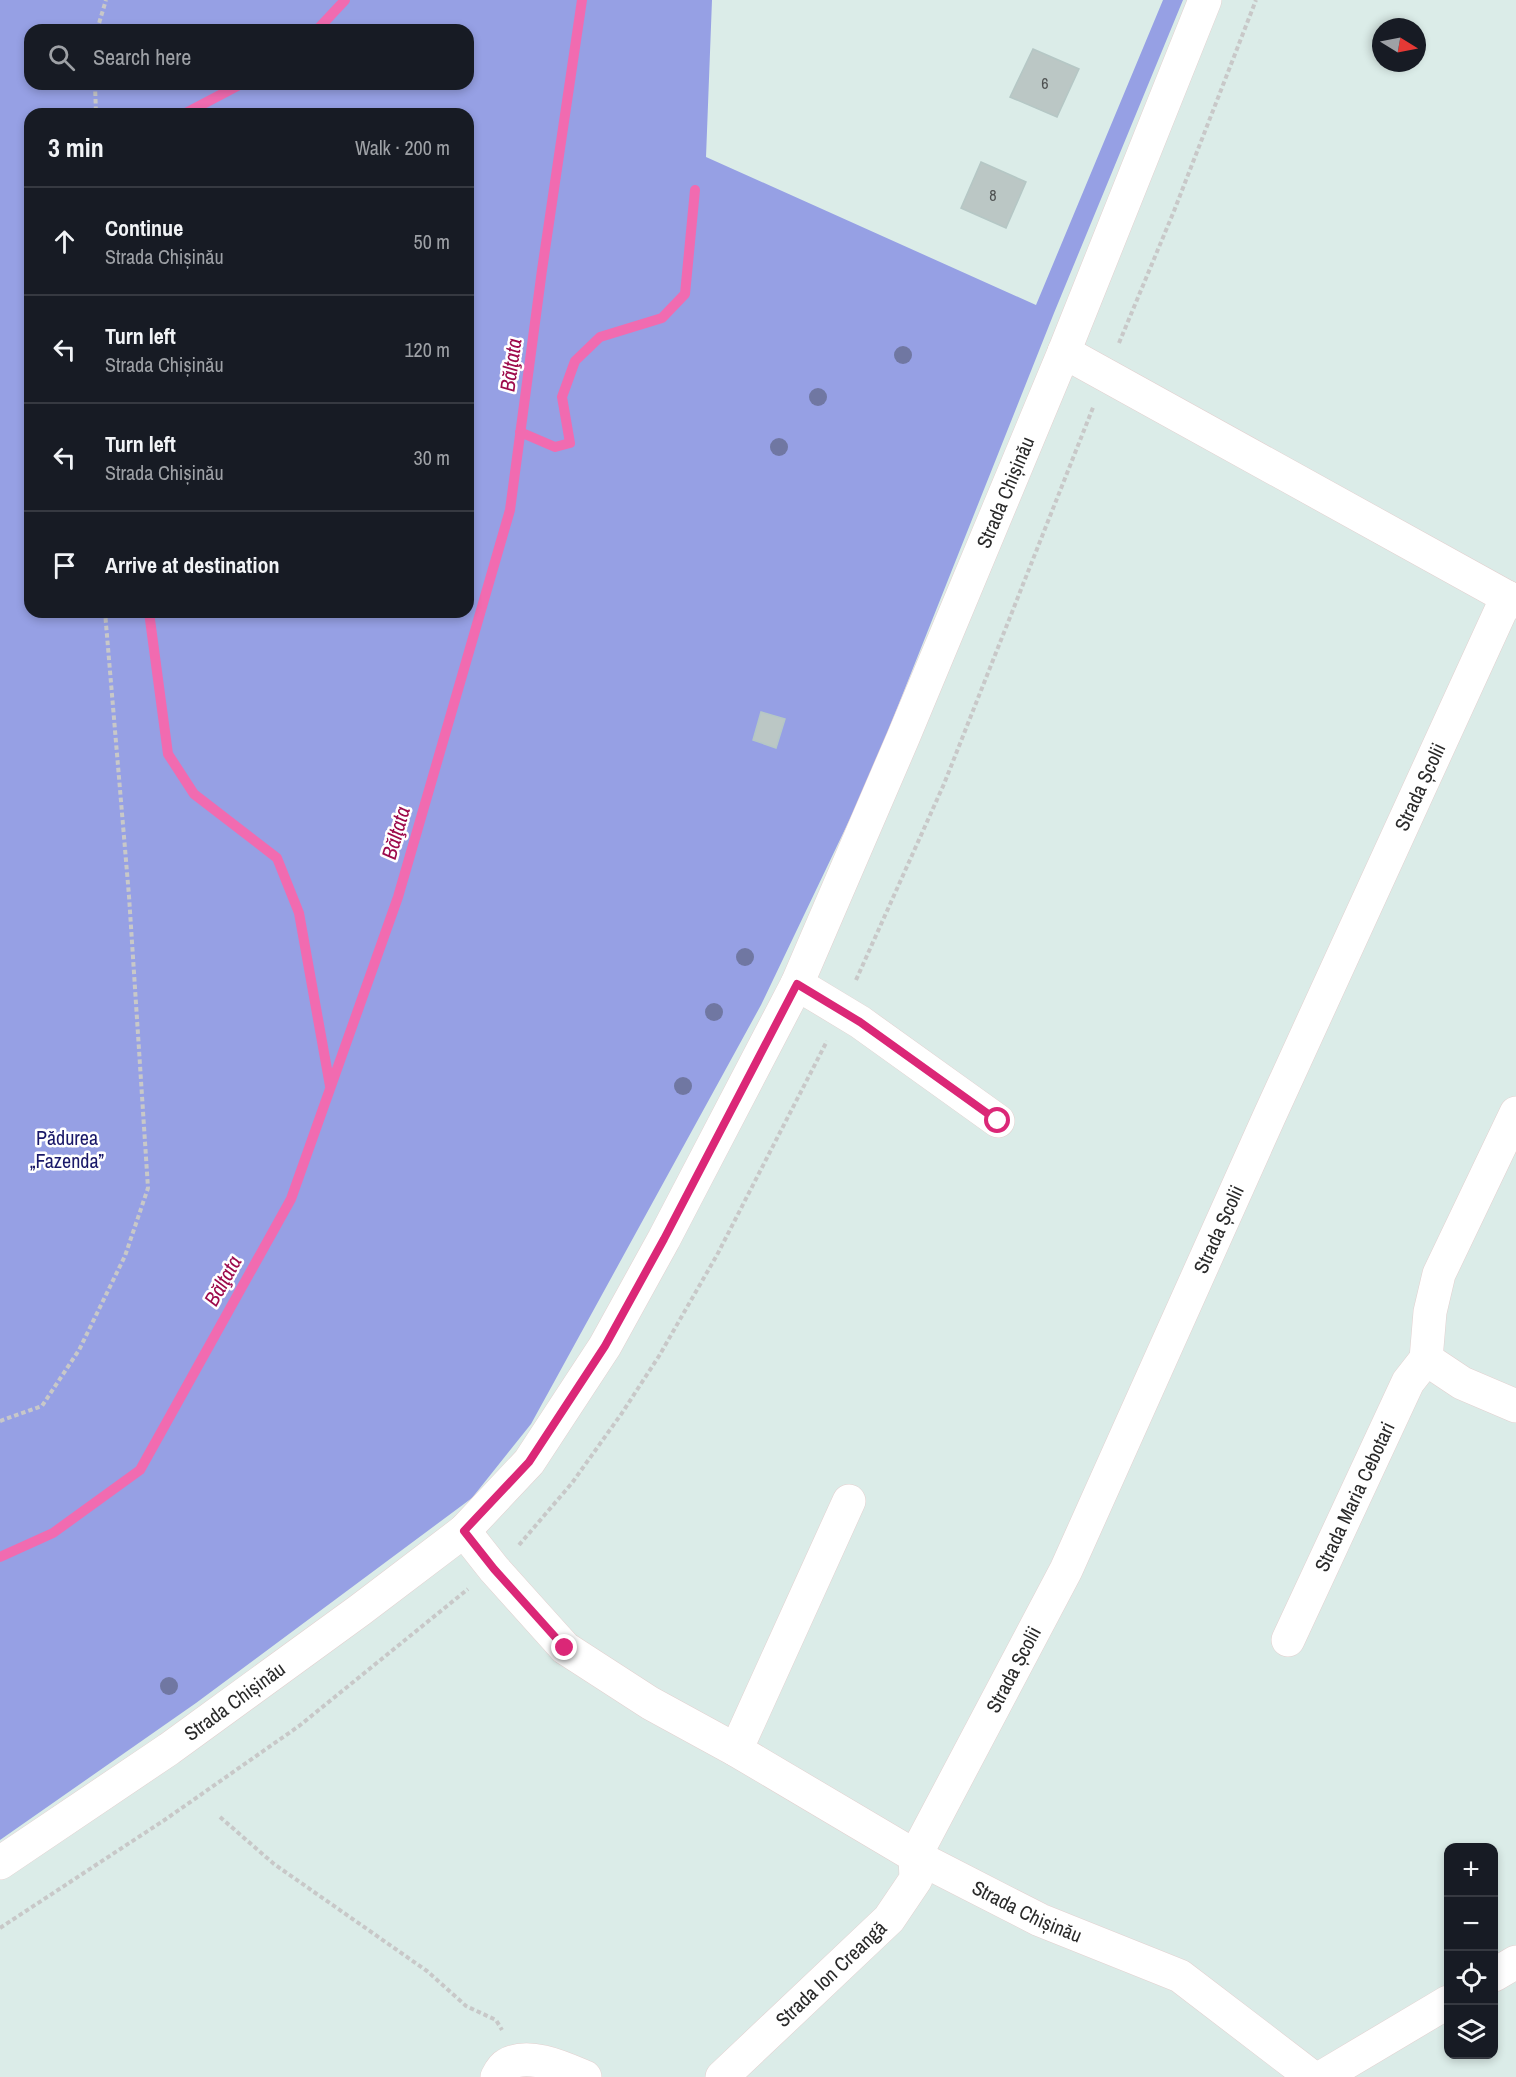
<!DOCTYPE html>
<html lang="en">
<head>
<meta charset="utf-8">
<style>
  :root { --surface:#171b24; --page:#242831; --text:#f1f3f6; --muted:#9ea1a6; --line:#363941 }
  body { margin:0; font-family:"Archivo Narrow",sans-serif; background:var(--page); color:var(--text) }
  .controls { position:absolute; right:18px; bottom:18px; display:grid; overflow:hidden; border-radius:12px; box-shadow:0 3px 9px #0003 }
  .controls button { width:54px; height:54px; display:grid; place-items:center; padding:0; border:0; border-bottom:2px solid var(--line); background:var(--surface); color:var(--text); font:30px sans-serif }
  .compass { position:absolute; left:1372px; top:18px; width:54px; height:54px; border-radius:50%; background:var(--surface); box-shadow:0 3px 9px #0003; rotate:100deg }
  .stop { position:absolute; width:18px; height:18px; margin:-14px; border:4px solid #db2777; border-radius:50%; background:#fff }
  .stop.end { background:#db2777; border-color:#fff; box-shadow:0 2px 6px #0008 }
  .list { margin:0; padding:0; list-style:none }
  h2 { display:flex; justify-content:space-between; align-items:center; height:78px; margin:0; padding:0 24px; font-size:26px }
  h2 small { font-size:20px; font-weight:400; color:var(--muted) }
  .list li { display:grid; grid-template-columns:39px 1fr auto; gap:18px; align-items:center; box-sizing:border-box; height:108px; padding:0 24px; border-top:2px solid var(--line) }
  .list b { display:block; font-size:22px; white-space:nowrap }
  .list p { margin:0; font-size:20px; white-space:nowrap; color:var(--muted) }
  .list em { font-size:20px; font-style:normal; color:var(--muted) }
  .icon { flex:none; width:33px; height:33px; fill:none; stroke:currentColor; stroke-width:2; stroke-linecap:round; stroke-linejoin:round }
  .map { position:relative; flex:none; width:1516px; height:2077px; overflow:hidden }
  .search { position:absolute; background:var(--surface); box-shadow:0 3px 9px #0003; left:24px; top:24px; width:450px; height:66px; display:flex; align-items:center; gap:15px; box-sizing:border-box; padding:0 21px; border-radius:18px; color:var(--muted); font-size:22px }
  .panel { position:absolute; background:var(--surface); box-shadow:0 3px 9px #0003; left:24px; top:108px; width:450px; height:510px; border-radius:18px }
  .map>svg:first-child { display:block }
</style>
</head>
<body>
<div class="map">
<svg width="1516" height="2077" viewBox="0 0 1516 2077">
  <rect width="100%" height="100%" fill="#dbece8"/>
  <path fill="#96a0e4" fill-rule="evenodd" d="M0 0H712L706 157 1036 305 1163 0H1183L1054 313 869 779 761 1005 531 1424 472 1498 196 1703 0 1840ZM30 30H468V84H30ZM30 114H468V612H30Z"/>
  <g fill="none" stroke-linecap="round" stroke-linejoin="round">
    <path stroke="#f16bb0" stroke-width="10" d="M317 30 345 0
      M184 114 241 84
      M520 432 555 447 570 443 562 397 575 361 600 337 662 318 685 294 695 190
      M149 612 168 754 194 794 277 858 299 913 330 1086
      M0 1557 53 1533 140 1470 291 1199 398 897 510 510 542 270 582 0"/>
  </g>
  <path fill="#bbc7c5" stroke="#b5c7c5" stroke-width="1.5" d="M1033 49 1079 69 1057 117 1010 97Z
    M981 162 1026 182 1006 228 961 208Z
    M761 712 785 719 776 748 753 740Z"/>
  <g fill="none" stroke-linecap="round" stroke-linejoin="round">
    <g stroke="#e3d1d0" stroke-width="34">
      <g id="minor">
        <path d="M1064 352 1516 602"/>
        <path d="M797 984 860 1022 998 1121"/>
        <path d="M1426 1359 1462 1383 1516 1406"/>
        <path id="s1" d="M464 1531 494 1569 565 1648 650 1703 736 1750 915 1856 1040 1920 1180 1976 1312 2077"/>
        <path id="s2" d="M1288 1640 1408 1382 1426 1359 1430 1312 1439 1274 1516 1113"/>
        <path d="M736 1750 849 1501"/>
        <path id="s3" d="M0 1863 169 1749 360 1610 464 1531 529 1462 605 1346 664 1239 797 984 903 738 1064 352 1205 0"/>
        <path d="M1494 1975 1516 1962"/>
        <path d="M497 2077C499 2073 502 2067 506 2065 528 2051 564 2068 585 2077"/>
        <path id="s4" d="M722 2077 889 1919 916 1879 915 1856 1066 1570 1269 1117 1507 597"/>
        <path d="M1322 2077 1448 2002"/>
      </g>
    </g>
    <path stroke="#c8c8c8" stroke-width="4" stroke-dasharray="4.5 3" stroke-linecap="butt" d="M97 30 106 0
      M95 84 96 114
      M1119 343 1174 211 1256 0
      M856 980 944 784 1094 405
      M0 1421 42 1406 79 1350 125 1256 148 1188 129 896 105 612
      M519 1545 572 1483 622 1413 659 1356 717 1255 827 1041
      M220 1817 274 1864 427 1971 466 2006 496 2020 502 2030
      M0 1928 166 1819 299 1726 468 1589"/>
    <use href="#minor" stroke="#fff" stroke-width="33"/>
  </g>
  <g fill="#7077a2">
    <circle cx="903" cy="355" r="9"/>
    <circle cx="818" cy="397" r="9"/>
    <circle cx="779" cy="447" r="9"/>
    <circle cx="745" cy="957" r="9"/>
    <circle cx="714" cy="1012" r="9"/>
    <circle cx="683" cy="1086" r="9"/>
    <circle cx="169" cy="1686" r="9"/>
  </g>
  <g fill="none" stroke-linecap="round" stroke-linejoin="round">
    <path stroke="#db2777" stroke-width="8" d="M565 1648 494 1569 464 1531 529 1462 605 1346 664 1239 797 984 860 1022 998 1121"/>
  </g>
  <g text-anchor="middle" stroke-width="5" stroke-linejoin="round" paint-order="stroke">
    <g font-size="16" fill="#4e5151">
      <text x="1045" y="89">6</text>
      <text x="993" y="201">8</text>
    </g>
    <g font-size="20" fill="#2a2a2a" stroke="#fff">
      <text dy="7" stroke="none"><textPath href="#s3" startOffset="1748">Strada Chișinău</textPath></text>
      <text dy="7" stroke="none"><textPath href="#s4" startOffset="1484">Strada Școlii</textPath></text>
      <text dy="7" stroke="none"><textPath href="#s4" startOffset="998">Strada Școlii</textPath></text>
      <text dy="7" stroke="none"><textPath href="#s2" startOffset="158">Strada Maria Cebotari</textPath></text>
      <text dy="7" stroke="none"><textPath href="#s4" startOffset="512">Strada Școlii</textPath></text>
      <text dy="7" stroke="none"><textPath href="#s3" startOffset="285">Strada Chișinău</textPath></text>
      <text dy="7" stroke="none"><textPath href="#s1" startOffset="687">Strada Chișinău</textPath></text>
      <text dy="7" stroke="none"><textPath href="#s4" startOffset="150">Strada Ion Creangă</textPath></text>
    </g>
    <g font-size="20" fill="#191868" stroke="#fff">
      <text x="67" y="1145">Pădurea<tspan x="67" dy="23">„Fazenda”</tspan></text>
    </g>
    <g font-size="21" font-style="italic" fill="#9d0a4b" stroke="#fff">
      <text transform="translate(511 365) rotate(-82)" y="7">Bălţata</text>
      <text transform="translate(396 833) rotate(-74)" y="7">Bălţata</text>
      <text transform="translate(223 1281) rotate(-61)" y="7">Bălţata</text>
    </g>
  </g>
</svg>
<div class="controls">
<button>+</button>
<button>−</button>
<button><svg class="icon" aria-label="locate" viewBox="0 0 24 24"><circle cx="12" cy="12" r="6"/><path d="M12 2v4M12 18v4M2 12h4M18 12h4"/></svg></button>
<button><svg class="icon" aria-label="layers" viewBox="0 0 24 24"><path d="M12 4l9 5-9 5-9-5zM3 14l9 5 9-5"/></svg></button>
</div>
<svg class="compass" viewBox="-18 -18 36 36"><path d="M0-13l5 13h-10z" fill="#e53935"/><path d="M0 13l5-13h-10z" fill="#9ea1a6"/></svg>
<div class="stop" style="left:998px;top:1121px"></div>
<div class="stop end" style="left:565px;top:1648px"></div>
<div class="search"><svg class="icon" aria-label="search" viewBox="0 0 24 24"><circle cx="10" cy="10" r="6"/><path d="M15 15l6 6"/></svg>Search here</div>
<section class="panel">
<h2>3 min<small>Walk · 200 m</small></h2>
<ul class="list">
<li><svg class="icon" aria-label="ahead" viewBox="0 0 24 24"><path d="M12 20V5M6 11l6-6 6 6"/></svg><div><b>Continue</b><p>Strada Chișinău</p></div><em>50 m</em></li>
<li><svg class="icon" aria-label="left" viewBox="0 0 24 24"><path d="M17 20v-9H6M10 6l-5 5 5 5"/></svg><div><b>Turn left</b><p>Strada Chișinău</p></div><em>120 m</em></li>
<li><svg class="icon" aria-label="left" viewBox="0 0 24 24"><path d="M17 20v-9H6M10 6l-5 5 5 5"/></svg><div><b>Turn left</b><p>Strada Chișinău</p></div><em>30 m</em></li>
<li><svg class="icon" aria-label="arrive" viewBox="0 0 24 24"><path d="M6 21V4h12l-3 4 3 4H6"/></svg><div><b>Arrive at destination</b></div></li>
</ul>
</section>
</div>
</body>
</html>
